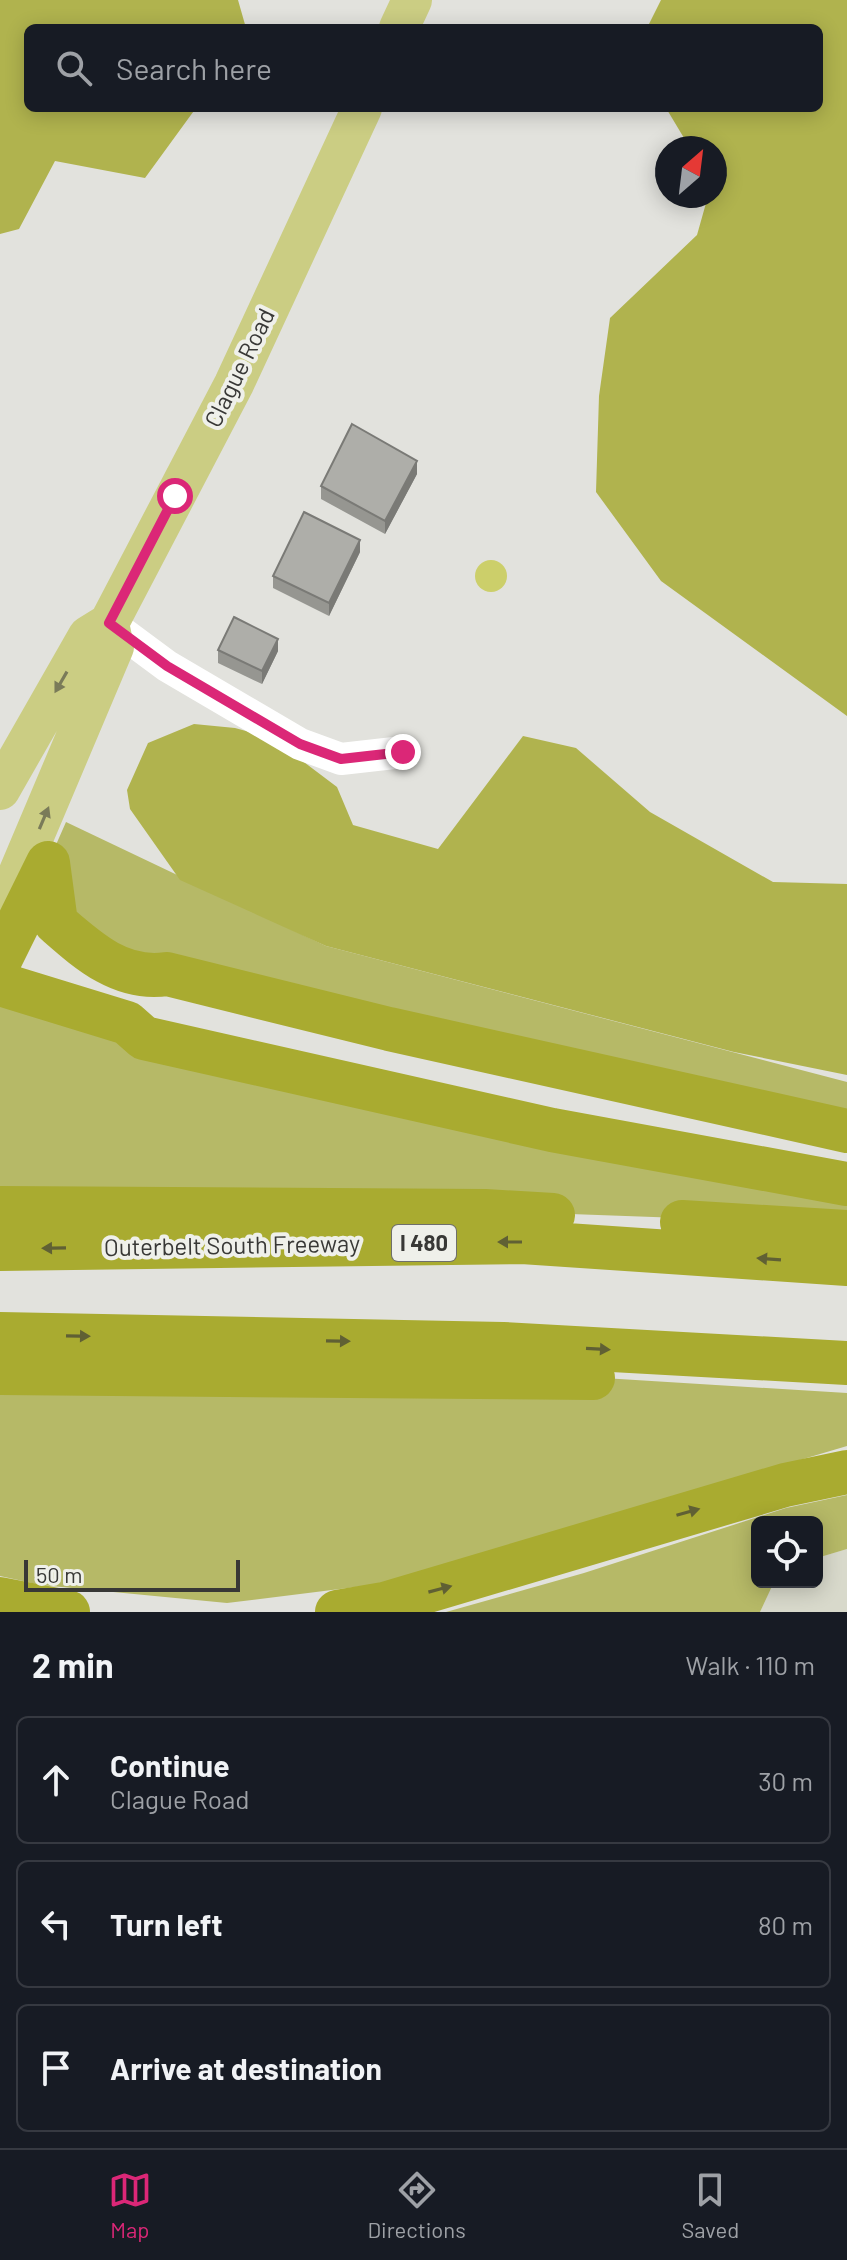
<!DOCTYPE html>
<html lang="en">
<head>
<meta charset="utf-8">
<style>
  :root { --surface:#171b24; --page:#242831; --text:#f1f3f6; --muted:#9ea1a6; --line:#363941; --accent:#db2777 }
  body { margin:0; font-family:Barlow,sans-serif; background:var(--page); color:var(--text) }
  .controls { position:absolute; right:24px; bottom:24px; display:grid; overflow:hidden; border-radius:12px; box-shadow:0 4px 20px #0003 }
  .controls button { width:72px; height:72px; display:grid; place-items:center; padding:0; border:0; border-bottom:2px solid var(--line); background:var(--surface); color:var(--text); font:40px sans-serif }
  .compass { position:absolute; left:655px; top:136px; width:72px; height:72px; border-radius:50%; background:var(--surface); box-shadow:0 4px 20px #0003; rotate:28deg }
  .scale { position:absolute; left:24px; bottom:20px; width:216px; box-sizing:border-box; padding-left:8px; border:4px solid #383836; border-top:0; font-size:22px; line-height:28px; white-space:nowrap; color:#383836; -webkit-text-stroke:6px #eff0ea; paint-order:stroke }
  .stop { position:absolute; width:24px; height:24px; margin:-18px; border:6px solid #db2777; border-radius:50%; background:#fff }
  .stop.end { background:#db2777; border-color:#fff; box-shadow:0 2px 8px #0008 }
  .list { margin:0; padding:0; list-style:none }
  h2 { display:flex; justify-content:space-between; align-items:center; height:104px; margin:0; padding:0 32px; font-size:34px }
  h2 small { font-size:26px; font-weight:400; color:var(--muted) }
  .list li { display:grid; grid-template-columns:52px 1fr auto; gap:24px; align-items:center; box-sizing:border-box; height:128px; margin:0 16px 16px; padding:0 16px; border:2px solid var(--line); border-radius:12px }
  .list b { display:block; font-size:30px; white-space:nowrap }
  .list p { margin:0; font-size:26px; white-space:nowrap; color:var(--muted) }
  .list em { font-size:26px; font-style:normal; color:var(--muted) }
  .icon { flex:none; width:44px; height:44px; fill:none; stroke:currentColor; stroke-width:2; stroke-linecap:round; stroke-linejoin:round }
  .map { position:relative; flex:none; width:847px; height:1612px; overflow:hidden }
  .search { position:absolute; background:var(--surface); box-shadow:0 4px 20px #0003; left:24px; right:24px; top:24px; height:88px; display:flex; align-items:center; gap:20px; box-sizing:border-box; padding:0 28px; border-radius:12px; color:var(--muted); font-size:30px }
  .sheet { height:536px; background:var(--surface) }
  nav { display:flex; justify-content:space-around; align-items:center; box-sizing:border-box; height:112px; border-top:2px solid var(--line); background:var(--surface); font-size:22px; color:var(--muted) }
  nav a { display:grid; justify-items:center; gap:4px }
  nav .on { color:var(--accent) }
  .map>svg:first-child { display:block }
</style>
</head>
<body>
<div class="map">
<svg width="847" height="1612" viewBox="0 0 847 1612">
  <rect width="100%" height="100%" fill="#e2e2dd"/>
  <path fill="#d8d9cb" d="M847 1549V1612H760L774 1582H817V1558Z"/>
  <path fill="#b6b967" d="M66 822 326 946 847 1082V1131L98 960 48 863Z
    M0 984 847 1184V1224L485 1211 0 1208Z
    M0 1373 571 1376 847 1393V1446L388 1583 227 1603 41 1585 0 1576Z
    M847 1495V1549L817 1558V1522H757V1582H774L760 1612H446L584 1573 786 1508Z"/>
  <path fill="#b0b34e" d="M0 0H238L246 28H28V108H196L145 178 55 161 19 229 0 234Z
    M661 0H847V716L661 581 596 492 599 396 610 318 697 235 708 196H715V148H690L666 108H819V28H647Z
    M194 724 235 728 272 738 337 787 353 825 438 849 523 736 576 748 650 812 773 882 847 884V1075L734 1052 326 946 180 880 130 809 127 790 148 743Z"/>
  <path fill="#cccf6a" d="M475 576a16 16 0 1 1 32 0a16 16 0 1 1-32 0Z"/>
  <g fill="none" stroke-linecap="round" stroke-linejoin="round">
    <path stroke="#fff" stroke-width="32" d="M109 623 167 666 300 744 341 759 403 752"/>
    <path stroke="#cbcd83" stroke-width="40" d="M399 28 412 0
      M0 790 88 636 109 623 234 384 362 108
      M7 900 114 647 109 623"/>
    <path stroke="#a9ab30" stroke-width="44" d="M0 960 48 863 56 923C88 951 121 981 167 974L389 1029 847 1131
      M0 984 127 1023 144 1038 552 1130 847 1184
      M0 1208 485 1211 553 1215
      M682 1222 847 1232
      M0 1249 522 1242 847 1264
      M0 1334 503 1344 847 1363
      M0 1373 593 1378
      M0 1599 68 1612
      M337 1612 384 1604 785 1485 847 1472"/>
  </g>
  <path fill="#969691" d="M417 474 385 534 321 499V486Z
    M360 552 329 616 273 588V576Z
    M218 650 278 651 262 684 218 663Z"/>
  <path fill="#7a7a76" d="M417 461V474L385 534V521Z
    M360 540V552L329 616V603Z
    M278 639V651L262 684V671Z"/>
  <path fill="#aeaea9" stroke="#7a7a76" stroke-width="2" d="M352 424 417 461 385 521 321 486Z
    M304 512 360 540 329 603 273 576Z
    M234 617 278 639 262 671 218 650Z"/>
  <defs><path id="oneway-solid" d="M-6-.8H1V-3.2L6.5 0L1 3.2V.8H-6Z" transform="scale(2)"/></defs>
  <g fill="#7a7b59">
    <use href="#oneway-solid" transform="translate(61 682) rotate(120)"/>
    <use href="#oneway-solid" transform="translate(44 818) rotate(-67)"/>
  </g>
  <g fill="#606034">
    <use href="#oneway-solid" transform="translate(510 1242) rotate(180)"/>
    <use href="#oneway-solid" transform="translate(54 1248) rotate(179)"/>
    <use href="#oneway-solid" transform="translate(769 1259) rotate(-176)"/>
    <use href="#oneway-solid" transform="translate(78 1336) rotate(1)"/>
    <use href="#oneway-solid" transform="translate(338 1341) rotate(1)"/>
    <use href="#oneway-solid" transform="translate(598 1349) rotate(3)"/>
    <use href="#oneway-solid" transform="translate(688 1512) rotate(-16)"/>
    <use href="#oneway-solid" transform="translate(440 1589) rotate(-15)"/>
  </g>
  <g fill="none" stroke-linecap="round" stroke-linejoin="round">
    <path stroke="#db2777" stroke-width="10" d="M175 496 109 623 167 666 300 744 341 759 403 752"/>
  </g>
  <g text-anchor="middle" stroke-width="8" stroke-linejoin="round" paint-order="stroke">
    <rect fill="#eff0ea" stroke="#6f6f6c" stroke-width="2" x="392" y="1225" width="64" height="36" rx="6"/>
    <g font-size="22" font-weight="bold" fill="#383836">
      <text x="424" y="1251">I 480</text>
    </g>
    <g font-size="24" fill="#383836" stroke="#eff0ea">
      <text transform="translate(240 368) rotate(-64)" y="8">Clague Road</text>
      <text transform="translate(232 1246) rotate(-1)" y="8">Outerbelt South Freeway</text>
    </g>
  </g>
</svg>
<div class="controls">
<button><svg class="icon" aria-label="locate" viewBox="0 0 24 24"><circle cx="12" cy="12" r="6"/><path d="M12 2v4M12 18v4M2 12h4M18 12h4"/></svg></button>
</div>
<svg class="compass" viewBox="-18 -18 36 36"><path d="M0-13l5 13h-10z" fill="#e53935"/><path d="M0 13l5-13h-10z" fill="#9ea1a6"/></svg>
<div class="scale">50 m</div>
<div class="stop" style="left:175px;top:496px"></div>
<div class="stop end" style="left:403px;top:752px"></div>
<div class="search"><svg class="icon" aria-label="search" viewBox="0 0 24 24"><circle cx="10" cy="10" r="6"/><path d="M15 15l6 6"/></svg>Search here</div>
</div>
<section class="sheet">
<h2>2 min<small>Walk · 110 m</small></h2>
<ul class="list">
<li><svg class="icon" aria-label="ahead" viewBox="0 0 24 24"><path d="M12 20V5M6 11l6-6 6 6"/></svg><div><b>Continue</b><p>Clague Road</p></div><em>30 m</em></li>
<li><svg class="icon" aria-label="left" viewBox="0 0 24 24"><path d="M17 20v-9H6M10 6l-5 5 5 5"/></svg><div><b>Turn left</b></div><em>80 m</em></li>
<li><svg class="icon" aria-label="arrive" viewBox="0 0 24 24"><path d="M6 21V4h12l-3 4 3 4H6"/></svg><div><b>Arrive at destination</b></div></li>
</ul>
</section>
<nav>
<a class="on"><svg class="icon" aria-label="map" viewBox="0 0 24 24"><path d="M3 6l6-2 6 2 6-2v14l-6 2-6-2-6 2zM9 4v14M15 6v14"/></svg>Map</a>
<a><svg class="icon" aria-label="directions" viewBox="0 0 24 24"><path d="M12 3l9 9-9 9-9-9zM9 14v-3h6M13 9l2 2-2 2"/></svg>Directions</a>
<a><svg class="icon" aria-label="saved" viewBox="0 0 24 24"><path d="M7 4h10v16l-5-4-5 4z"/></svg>Saved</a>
</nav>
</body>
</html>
